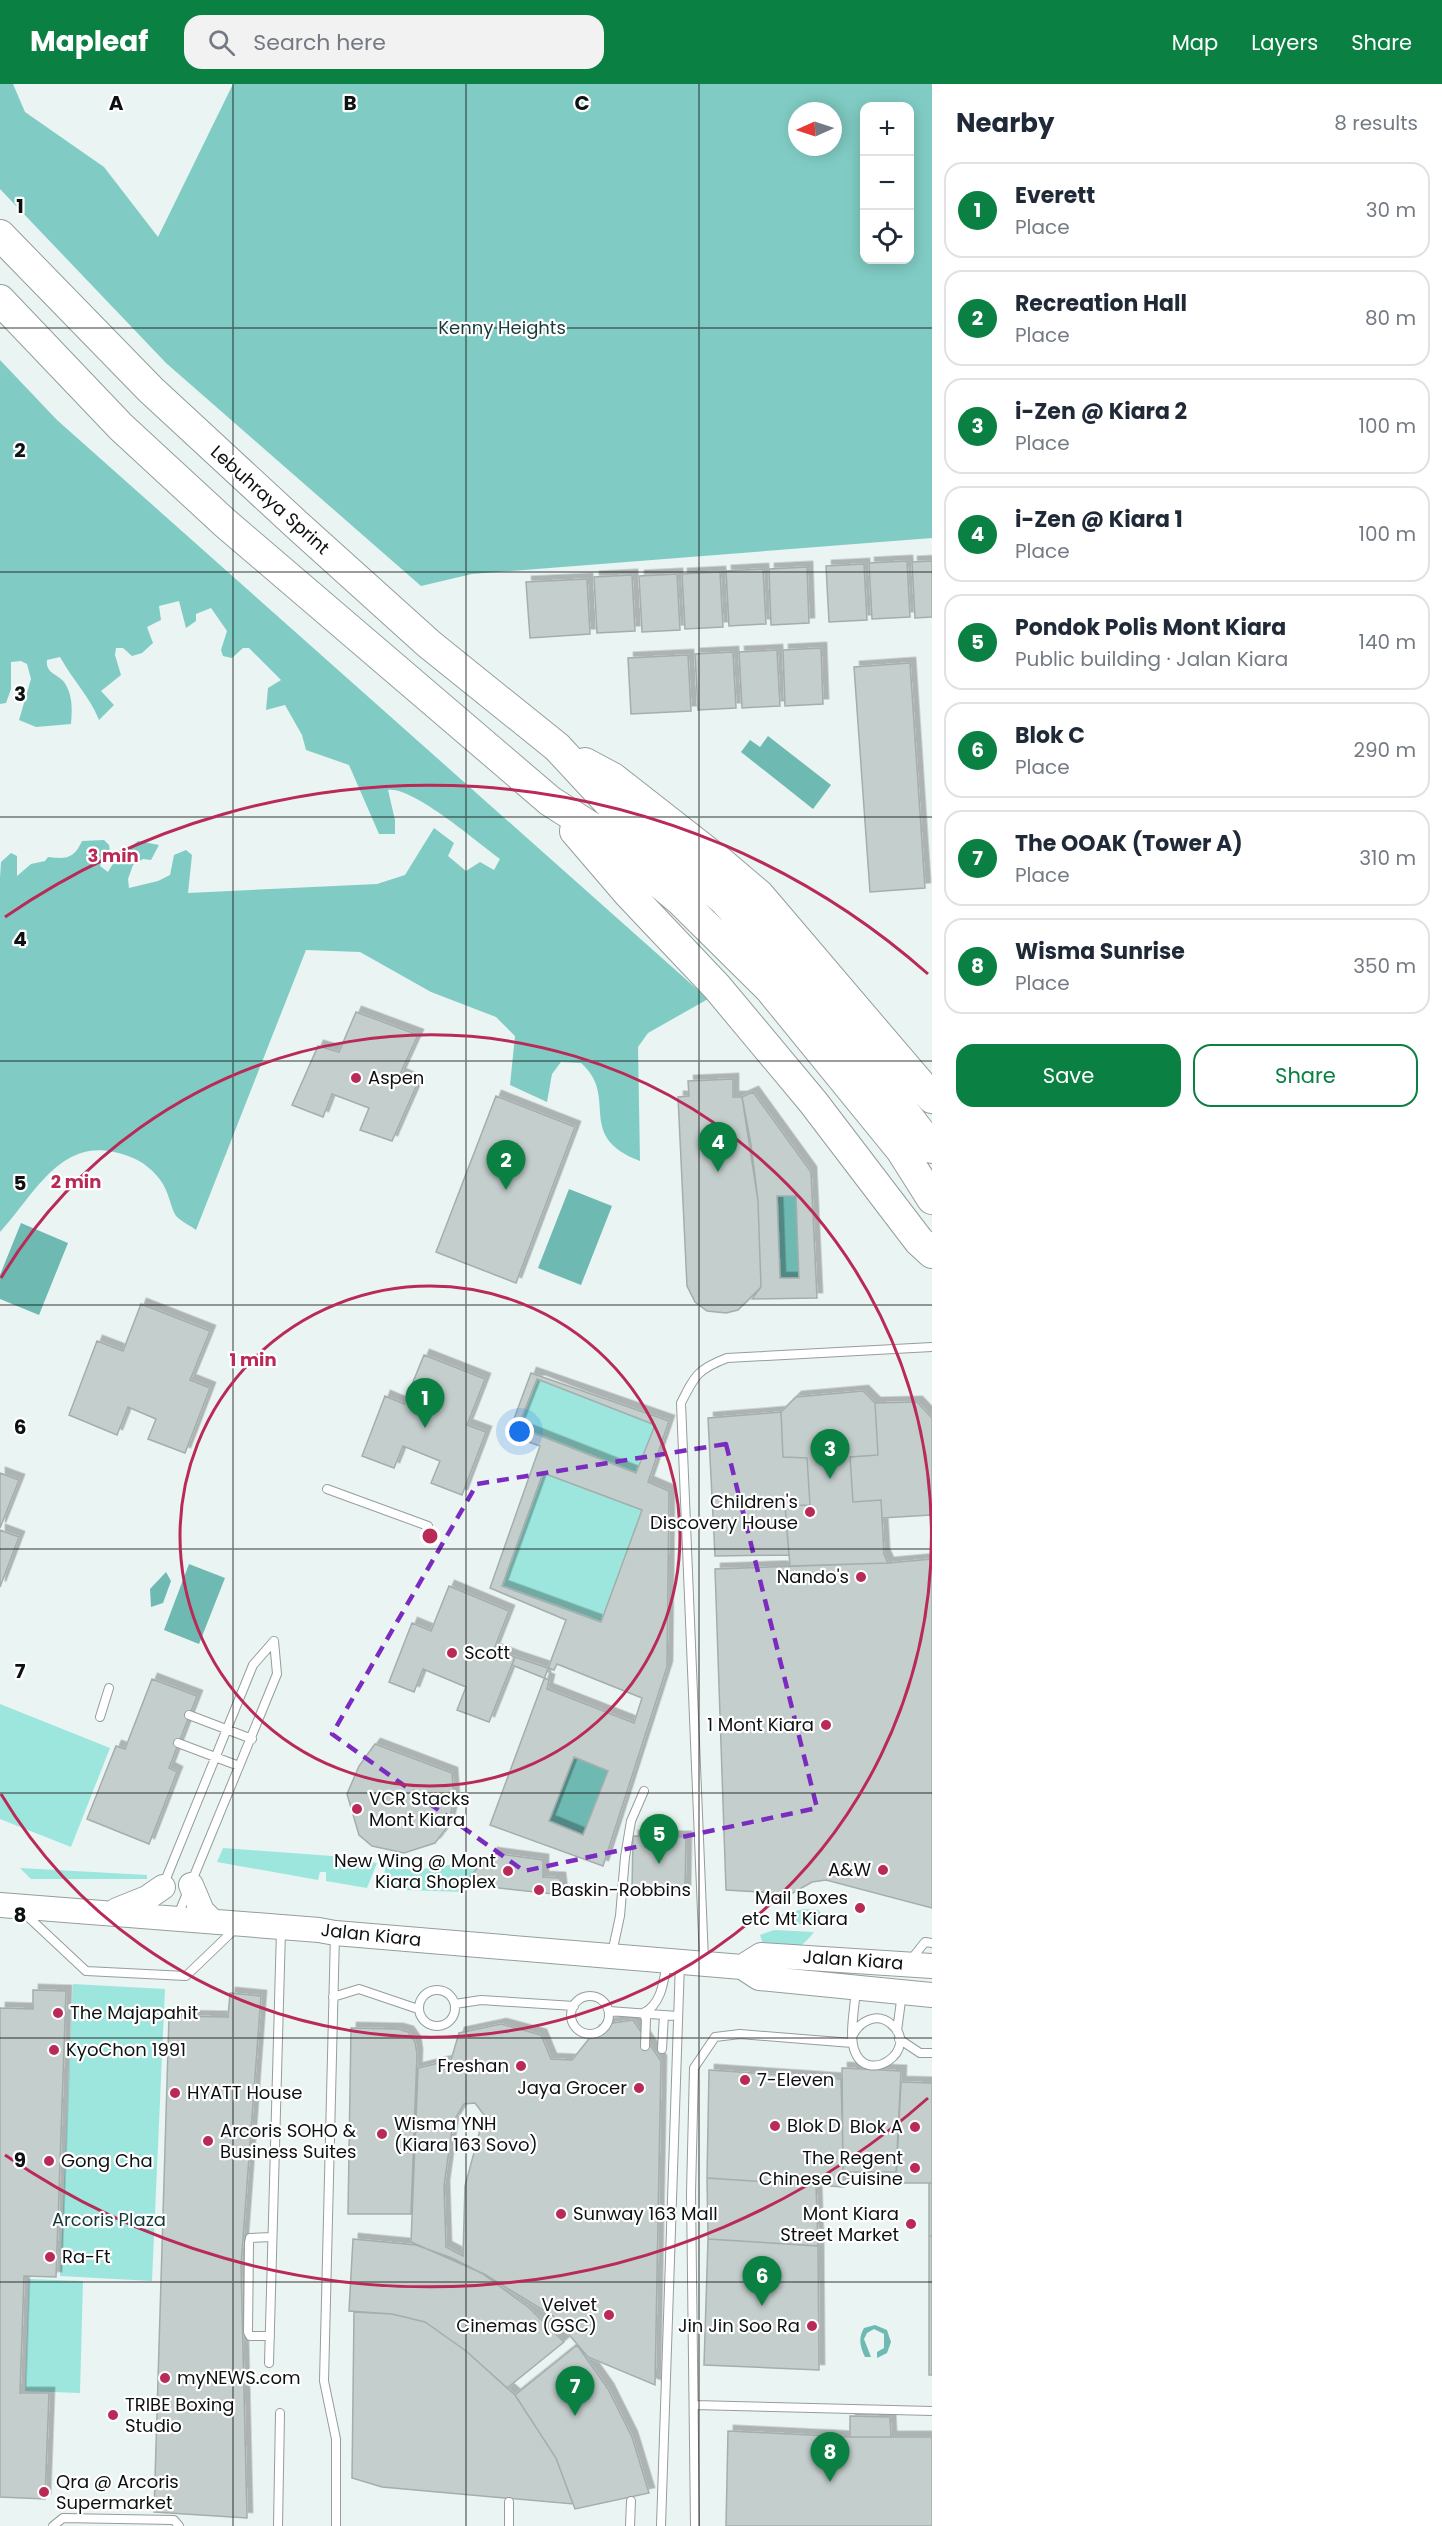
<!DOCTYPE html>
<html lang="en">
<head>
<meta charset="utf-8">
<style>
  :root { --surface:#fff; --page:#f2f2f3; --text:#1f2937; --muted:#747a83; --line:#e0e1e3; --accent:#0b8043 }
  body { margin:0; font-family:Poppins,sans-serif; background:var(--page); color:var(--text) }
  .controls { position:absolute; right:18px; top:18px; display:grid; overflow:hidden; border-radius:12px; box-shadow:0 3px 15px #0003 }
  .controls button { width:54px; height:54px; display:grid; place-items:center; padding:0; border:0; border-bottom:2px solid var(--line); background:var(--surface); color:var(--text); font:30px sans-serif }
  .compass { position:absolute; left:788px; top:18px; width:54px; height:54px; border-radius:50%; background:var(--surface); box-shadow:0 3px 15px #0003; rotate:267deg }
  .you { position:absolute; left:520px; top:1348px; width:21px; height:21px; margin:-15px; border:4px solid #fff; border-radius:50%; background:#1a73e8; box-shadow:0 0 0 9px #1a73e833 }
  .badge { display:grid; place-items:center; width:39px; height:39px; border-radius:50%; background:var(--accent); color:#fff; font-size:20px; font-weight:700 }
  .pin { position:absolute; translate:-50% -50px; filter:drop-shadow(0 2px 3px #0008) }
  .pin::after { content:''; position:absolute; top:32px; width:21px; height:18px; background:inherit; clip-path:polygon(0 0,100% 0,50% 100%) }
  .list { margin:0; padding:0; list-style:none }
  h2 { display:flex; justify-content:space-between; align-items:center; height:78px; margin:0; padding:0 24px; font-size:26px }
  h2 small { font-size:20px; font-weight:400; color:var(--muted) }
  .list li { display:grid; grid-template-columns:39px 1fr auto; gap:18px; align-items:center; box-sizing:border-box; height:96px; margin:0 12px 12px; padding:0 12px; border:2px solid var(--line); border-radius:18px }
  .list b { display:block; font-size:22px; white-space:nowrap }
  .list p { margin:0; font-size:20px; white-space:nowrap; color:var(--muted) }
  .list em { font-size:20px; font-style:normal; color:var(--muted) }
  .actions { display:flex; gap:12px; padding:18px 24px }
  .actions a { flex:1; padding:14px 0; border:2px solid var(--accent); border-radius:18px; text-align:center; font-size:21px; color:var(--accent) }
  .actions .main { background:var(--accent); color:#fff }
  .icon { flex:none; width:33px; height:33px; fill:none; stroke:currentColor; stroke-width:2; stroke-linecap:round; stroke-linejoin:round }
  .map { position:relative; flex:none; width:932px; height:2442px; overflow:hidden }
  header { display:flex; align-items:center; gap:36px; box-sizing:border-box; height:84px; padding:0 30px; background:var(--accent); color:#fff }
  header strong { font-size:28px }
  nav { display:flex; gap:33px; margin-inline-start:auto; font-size:21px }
  .search { width:420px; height:54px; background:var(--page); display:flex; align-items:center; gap:15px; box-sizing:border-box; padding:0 21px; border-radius:18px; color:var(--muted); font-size:22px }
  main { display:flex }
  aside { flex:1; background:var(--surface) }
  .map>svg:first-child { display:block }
</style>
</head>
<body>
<header>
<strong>Mapleaf</strong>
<div class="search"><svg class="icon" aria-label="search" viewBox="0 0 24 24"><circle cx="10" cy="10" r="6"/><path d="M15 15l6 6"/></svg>Search here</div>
<nav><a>Map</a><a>Layers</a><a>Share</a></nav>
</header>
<main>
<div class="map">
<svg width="932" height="2442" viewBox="0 0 932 2442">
  <defs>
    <filter id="shadow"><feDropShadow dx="5.5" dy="-5.5" stdDeviation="0" flood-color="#0004"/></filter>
  </defs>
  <rect width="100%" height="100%" fill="#eaf4f3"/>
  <path fill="#9de6de" d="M537 1295 655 1341 636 1389 518 1343Z
    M543 1389 642 1426 601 1538 502 1502Z
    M0 1620 110 1664 71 1763 0 1735Z
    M223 1764 332 1772 377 1779 367 1804 326 1797V1788H320L318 1796 217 1778Z
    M462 1779 479 1782 464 1800 462 1808 379 1805 386 1783 416 1786Z
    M20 1784 147 1791V1795H31Z
    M804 1825 818 1826 823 1831 819 1841 774 1839 775 1832Z
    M774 1846 814 1848C797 1871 788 1864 763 1860L760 1851Z
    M73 1900 165 1905 152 2197 60 2192Z
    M29 2195 83 2197 80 2309 25 2307Z"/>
  <path fill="#80ccc4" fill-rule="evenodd" d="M0 0H13L25 28 104 83 158 153 233 0H932V454L472 490 421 502 166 279 0 105ZM864 22H910V176H864ZM797 27H833V63H797Z
    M0 276 57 336 708 915 648 949 638 963 640 1077C574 1052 620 1013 581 979L561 978 552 990 547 1018 510 1001 515 952 496 933 431 908 360 868 306 866 196 1146C191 1142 182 1138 177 1133 170 1125 170 1106 157 1092 145 1078 132 1072 114 1068 59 1055 32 1114 0 1148V794L1 778 11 769 17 772V792L31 780 45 777 48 773C66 775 74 775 82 757L104 756 109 761 110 767 102 774 100 782 108 788 114 778 138 757 159 761 151 776 143 775 133 781 128 795 129 804 158 797 170 791 174 771 186 766 192 771 188 809 377 800 405 791 434 744 454 759 448 772 466 787 480 778 494 786 500 775C477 758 412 702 388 706L395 736V750H379L349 681 306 666 302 651 285 621 266 626 268 604 281 596 249 564H243L232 574 223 572 221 566 227 547 211 524 196 530V537L186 544 179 517 159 522 161 536 147 543 153 559 142 569 132 572 123 564H116L115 571 121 591 101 607 114 621 99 636C90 613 72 595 60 573L47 576C45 591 61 590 66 601 73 614 72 626 71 640L36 643 19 636 31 595 27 580 21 577 11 578V605L6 619 0 620Z"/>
  <path fill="#6ebab2" d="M768 652 831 701 813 725 741 668 750 656 760 663Z
    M569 1105 612 1122 581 1201 538 1184Z
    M777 1112H796L799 1194H780Z
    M21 1139 68 1159 39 1231 0 1215V1191Z
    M189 1480 225 1494 199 1560 164 1546Z
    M166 1488 171 1497 163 1519 151 1523 150 1505Z
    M574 1673 608 1687 583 1751 549 1737Z
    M875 2241 887 2246 891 2258 887 2269 877 2274V2268L884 2264V2250L874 2245 867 2249 864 2255 871 2273H865C860 2263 858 2254 864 2244Z"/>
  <path fill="#c4cecd" stroke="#a4aead" stroke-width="1.5" fill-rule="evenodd" filter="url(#shadow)" d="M907 477 910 533 872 535 869 479Z
    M932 477V533L915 534 912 478Z
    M864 480 867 536 829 538 826 482Z
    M807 483 809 539 771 541 769 485Z
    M763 485 766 540 729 542 726 487Z
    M720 488 723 543 685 545 682 490Z
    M677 490 680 546 642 548 639 492Z
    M632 491 635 547 597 549 594 493Z
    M587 495 590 550 530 554 526 498Z
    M821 564 823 620 785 622 783 566Z
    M777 566 780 622 742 624 739 568Z
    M733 568 736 624 698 626 695 570Z
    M688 571 691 627 631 630 628 574Z
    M910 579 925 804 870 808 854 583Z
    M356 928 418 951 400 990 418 998 392 1057 360 1046 369 1024 332 1010 323 1033 292 1021 318 962 339 968Z
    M733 995V1013H742L751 1060 758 1117 761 1203 738 1226 726 1229 707 1227 695 1218 687 1202 678 1013 689 1012 688 997Z
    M753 1008 811 1088 817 1214 752 1215 761 1203 758 1117 742 1013ZM777 1112H796L799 1194H780Z
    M496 1012 575 1043 516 1199 436 1168Z
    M141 1220 210 1247 190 1296 210 1304 185 1369 148 1355 156 1335 128 1323 117 1351 69 1331 97 1257 123 1267Z
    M424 1271 485 1295 467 1341 486 1348 462 1411 431 1399 440 1377 403 1362 394 1384 362 1372 385 1312 404 1320Z
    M531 1289 669 1337 648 1398 669 1407 667 1583 603 1782 490 1741 566 1536 490 1504 540 1362 508 1351ZM537 1295 655 1341 636 1389 518 1343ZM543 1389 642 1426 601 1538 502 1502ZM574 1673 608 1687 583 1751 549 1737Z
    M863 1307 875 1319 878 1371 850 1373 853 1418 881 1416 884 1470 888 1479 790 1482 785 1422 810 1421 807 1374 783 1373 781 1328 796 1313Z
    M917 1318 932 1334V1448L931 1431 882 1434 881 1416 853 1418 850 1373 878 1371 875 1319Z
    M781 1328 783 1373 807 1374 810 1421 785 1422 789 1471 715 1472 708 1334Z
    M0 1389 19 1396 0 1444Z
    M0 1446 19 1453 0 1503Z
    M932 1475V1824L826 1796 812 1798 791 1810 726 1806 715 1485 888 1479Z
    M449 1502 509 1527 494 1565 515 1573 489 1638 457 1626 466 1603 423 1585 414 1608 389 1598 412 1539 431 1547Z
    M515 1573 554 1586 557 1580 642 1614 634 1639 547 1605 549 1596 512 1581Z
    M152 1595 197 1612 169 1684 177 1688 149 1760 87 1735 116 1662 125 1665Z
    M375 1660 452 1689 454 1716 448 1742 435 1759 404 1769 372 1762 359 1751 347 1710 359 1682Z
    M633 1752 686 1753 685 1807 632 1806Z
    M492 1769 543 1776V1793L560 1794 562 1811 464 1800 479 1782 487 1780Z
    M33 1906 66 1907 56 2193 24 2192 20 2309H49L45 2415 0 2413V1924L33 1925Z
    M230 1909 261 1912 241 2181 247 2434 154 2428 169 1932 228 1933Z
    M633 1936 661 1977 655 2301 588 2273 553 2232 484 2190 411 2158 418 1984 451 1976 459 1949 501 1940 541 1951 551 1975 572 1976 600 1941ZM475 2019 484 2031 465 2102 463 2172 446 2163 444 2102 453 2038 464 2020Z
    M351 1944 398 1945 408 1948 415 1958 417 1970 411 2130H348Z
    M842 1984 901 1987 896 2088H843Z
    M709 1986 841 1995 844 2103 707 2094Z
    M901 1998 932 1999V2099H896Z
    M707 2094 816 2101 818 2162 708 2155Z
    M929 2099H932V2152H929Z
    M929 2152H932V2291H929Z
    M353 2155 416 2161 452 2174 483 2190 528 2223 564 2258 507 2304 466 2267 425 2238 392 2230 349 2227Z
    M708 2155 818 2162 819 2286 704 2281Z
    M354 2228 392 2230 425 2238 466 2267 515 2311 556 2374 573 2420 382 2403 352 2394Z
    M577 2261 608 2305 632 2353 649 2409 575 2425 556 2374 515 2311Z
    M850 2332 890 2333 891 2353H850Z
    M728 2347 850 2353H932V2442H726Z"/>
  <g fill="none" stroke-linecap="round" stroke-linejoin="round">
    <g stroke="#949e9d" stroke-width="10">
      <path id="lane" d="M327 1405 428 1442
        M189 1631 252 1655
        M100 1633 109 1604
        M178 1659 239 1682
        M163 1802 253 1581 274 1557
        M24 1829 86 1887 186 1892 236 1844
        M178 1831 277 1590 274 1557
        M335 1850 324 2297 336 2355V2442
        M612 1869 620 1832 625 1773 631 1737 644 1707
        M704 1876 681 1319C695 1291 698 1285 727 1274L932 1263
        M909 1878 925 1858 932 1859
        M419 1924a18 18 0 1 1 36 0a18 18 0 1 1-36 0Z
        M571 1931a19 19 0 1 1 38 0a19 19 0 1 1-38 0Z
        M333 1913 359 1905 418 1925
        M455 1920 481 1916 574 1922
        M609 1927 677 1932
        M643 1929C662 1921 664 1895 667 1878
        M643 1929 646 1935 645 1962
        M897 1947 902 1909
        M853 1951C860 1937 877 1928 891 1940 922 1965 866 2004 854 1965 849 1951 855 1921 856 1905
        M899 1955 920 1969H932
        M662 1965 664 1931
        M270 2252H250L248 2248 249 2159 250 2154 272 2153
        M269 2279 281 1846
        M694 2321 932 2327
        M53 2442 63 2434 174 2436 179 2442
        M278 2442 280 2329
        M509 2442V2418
        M630 2442 631 2417
        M661 2442 680 1878
        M695 2442 691 2109 694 1984 715 1953 740 1950 852 1959"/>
    </g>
    <g stroke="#949e9d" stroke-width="26">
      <path id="secondary" d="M191 1801 202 1827 212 1837
        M0 1821 319 1846 335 1849 742 1883 759 1894 932 1911
        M117 1826 147 1814 163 1803
        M742 1883 761 1871 932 1882"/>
    </g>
    <g stroke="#949e9d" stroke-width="32">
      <path id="highway" d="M0 151 151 306 297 441 429 560 557 663 611 721 724 816 846 952 932 1064
        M0 216 121 343 225 439 550 717 600 749 681 817 769 904 901 1066 932 1115
        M585 679 613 694 719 777 759 811 932 1014
        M575 747 629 810 717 903 813 1018 919 1157 932 1169"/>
    </g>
    <use href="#lane" stroke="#fff" stroke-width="8"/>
    <use href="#secondary" stroke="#fff" stroke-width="24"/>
    <use href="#highway" stroke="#fff" stroke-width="30"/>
  </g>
  <path fill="none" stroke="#7b2cbf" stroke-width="4.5" stroke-dasharray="12 8" stroke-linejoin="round" d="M726 1360 817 1724 524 1787 332 1650 477 1400Z"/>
  <path fill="none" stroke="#0e1111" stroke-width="1.5" stroke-opacity="0.55" d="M233 0V2442M466 0V2442M699 0V2442M0 244H932M0 488H932M0 733H932M0 977H932M0 1221H932M0 1465H932M0 1709H932M0 1954H932M0 2198H932"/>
  <g fill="none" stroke="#b92a57" stroke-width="3">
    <circle cx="430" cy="1452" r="250"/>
    <path d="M1 1194A501 501 0 1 1 1 1710"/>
    <path d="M928 2014A751 751 0 0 1 5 2071M5 833A751 751 0 0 1 928 890"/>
  </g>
  <g fill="#b92a57" stroke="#fff" stroke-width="2">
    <circle cx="356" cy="994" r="6"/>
    <circle cx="810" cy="1428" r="6"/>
    <circle cx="861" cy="1493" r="6"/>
    <circle cx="452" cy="1569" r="6"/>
    <circle cx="826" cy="1641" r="6"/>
    <circle cx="357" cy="1725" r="6"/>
    <circle cx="883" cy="1786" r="6"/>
    <circle cx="508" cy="1787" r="6"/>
    <circle cx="539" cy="1806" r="6"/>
    <circle cx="860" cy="1824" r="6"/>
    <circle cx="58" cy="1929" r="6"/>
    <circle cx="54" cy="1966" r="6"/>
    <circle cx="521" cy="1982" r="6"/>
    <circle cx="745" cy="1996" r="6"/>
    <circle cx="639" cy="2004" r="6"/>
    <circle cx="175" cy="2009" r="6"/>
    <circle cx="775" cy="2042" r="6"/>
    <circle cx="915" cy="2043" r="6"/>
    <circle cx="382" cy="2050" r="6"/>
    <circle cx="208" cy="2057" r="6"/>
    <circle cx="49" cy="2077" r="6"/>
    <circle cx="915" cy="2084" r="6"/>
    <circle cx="561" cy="2130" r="6"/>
    <circle cx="911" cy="2140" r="6"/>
    <circle cx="50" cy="2173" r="6"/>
    <circle cx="609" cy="2231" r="6"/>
    <circle cx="812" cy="2242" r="6"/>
    <circle cx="165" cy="2294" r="6"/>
    <circle cx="113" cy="2331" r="6"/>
    <circle cx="44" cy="2408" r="6"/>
  </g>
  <g text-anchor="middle" stroke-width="4.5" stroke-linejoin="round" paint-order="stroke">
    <g font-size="18" fill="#163b38" stroke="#fff">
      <text x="502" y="250">Kenny Heights</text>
      <text x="109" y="2142">Arcoris Plaza</text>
    </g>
    <g font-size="18" fill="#0e1111" stroke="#fff">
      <text transform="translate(270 416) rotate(42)" y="6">Lebuhraya Sprint</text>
      <text transform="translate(371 1851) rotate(6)" y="6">Jalan Kiara</text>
      <text transform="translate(853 1876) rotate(4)" y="6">Jalan Kiara</text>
    </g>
    <g font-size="18" fill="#0e1111" stroke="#fff" text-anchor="start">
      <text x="368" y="1000">Aspen</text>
      <text x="798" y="1424" text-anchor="end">Children's<tspan x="798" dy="21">Discovery House</tspan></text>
      <text x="849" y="1499" text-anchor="end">Nando's</text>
      <text x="464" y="1575">Scott</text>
      <text x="814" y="1647" text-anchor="end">1 Mont Kiara</text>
      <text x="369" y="1721">VCR Stacks<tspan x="369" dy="21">Mont Kiara</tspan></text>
      <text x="496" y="1783" text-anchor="end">New Wing @ Mont<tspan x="496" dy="21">Kiara Shoplex</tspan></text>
      <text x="871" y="1792" text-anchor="end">A&amp;W</text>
      <text x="551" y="1812">Baskin-Robbins</text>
      <text x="848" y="1820" text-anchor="end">Mail Boxes<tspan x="848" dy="21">etc Mt Kiara</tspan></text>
      <text x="70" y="1935">The Majapahit</text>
      <text x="66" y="1972">KyoChon 1991</text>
      <text x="509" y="1988" text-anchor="end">Freshan</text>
      <text x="757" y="2002">7-Eleven</text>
      <text x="627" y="2010" text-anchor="end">Jaya Grocer</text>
      <text x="187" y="2015">HYATT House</text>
      <text x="394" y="2046">Wisma YNH<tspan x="394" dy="21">(Kiara 163 Sovo)</tspan></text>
      <text x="787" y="2048">Blok D</text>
      <text x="903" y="2049" text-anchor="end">Blok A</text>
      <text x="220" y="2053">Arcoris SOHO &amp;<tspan x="220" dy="21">Business Suites</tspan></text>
      <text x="903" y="2080" text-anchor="end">The Regent<tspan x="903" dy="21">Chinese Cuisine</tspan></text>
      <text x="61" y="2083">Gong Cha</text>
      <text x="573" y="2136">Sunway 163 Mall</text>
      <text x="899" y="2136" text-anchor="end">Mont Kiara<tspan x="899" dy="21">Street Market</tspan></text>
      <text x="62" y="2179">Ra-Ft</text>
      <text x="597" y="2227" text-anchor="end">Velvet<tspan x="597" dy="21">Cinemas (GSC)</tspan></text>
      <text x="800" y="2248" text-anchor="end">Jin Jin Soo Ra</text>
      <text x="177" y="2300">myNEWS.com</text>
      <text x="125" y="2327">TRIBE Boxing<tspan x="125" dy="21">Studio</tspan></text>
      <text x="56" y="2404">Qra @ Arcoris<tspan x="56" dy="21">Supermarket</tspan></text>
    </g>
  </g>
  <g font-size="20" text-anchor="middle" font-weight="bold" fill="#0e1111" stroke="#fff" stroke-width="4.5" stroke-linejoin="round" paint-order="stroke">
    <text x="116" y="26">A</text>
    <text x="350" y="26">B</text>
    <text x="582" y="26">C</text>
    <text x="20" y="129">1</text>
    <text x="20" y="373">2</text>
    <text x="20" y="617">3</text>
    <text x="20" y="862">4</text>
    <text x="20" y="1106">5</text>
    <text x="20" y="1350">6</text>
    <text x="20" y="1594">7</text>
    <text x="20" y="1838">8</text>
    <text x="20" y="2083">9</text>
  </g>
  <circle cx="430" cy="1452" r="9" fill="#b92a57" stroke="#fff" stroke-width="3"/>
  <g font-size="18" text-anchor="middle" font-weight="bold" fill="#b92a57" stroke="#fff" stroke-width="4.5" stroke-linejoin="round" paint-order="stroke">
    <text x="113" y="778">3 min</text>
    <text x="76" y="1104">2 min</text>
    <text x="253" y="1282">1 min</text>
  </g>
</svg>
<div class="controls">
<button>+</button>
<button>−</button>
<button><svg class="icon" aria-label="locate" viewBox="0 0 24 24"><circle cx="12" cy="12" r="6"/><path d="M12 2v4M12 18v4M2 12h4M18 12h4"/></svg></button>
</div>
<svg class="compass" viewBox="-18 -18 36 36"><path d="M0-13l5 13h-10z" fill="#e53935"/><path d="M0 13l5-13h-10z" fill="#747a83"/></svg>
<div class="you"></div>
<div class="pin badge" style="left:425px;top:1344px">1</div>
<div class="pin badge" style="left:506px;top:1106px">2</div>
<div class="pin badge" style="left:830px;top:1395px">3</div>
<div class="pin badge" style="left:718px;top:1088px">4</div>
<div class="pin badge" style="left:659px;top:1780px">5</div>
<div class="pin badge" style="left:762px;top:2222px">6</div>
<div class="pin badge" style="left:575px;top:2332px">7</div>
<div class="pin badge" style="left:830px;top:2398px">8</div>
</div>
<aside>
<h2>Nearby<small>8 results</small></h2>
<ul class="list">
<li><span class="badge">1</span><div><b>Everett</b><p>Place</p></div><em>30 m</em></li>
<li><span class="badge">2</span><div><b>Recreation Hall</b><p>Place</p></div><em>80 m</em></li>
<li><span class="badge">3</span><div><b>i-Zen @ Kiara 2</b><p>Place</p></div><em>100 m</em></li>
<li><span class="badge">4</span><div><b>i-Zen @ Kiara 1</b><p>Place</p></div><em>100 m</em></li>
<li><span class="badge">5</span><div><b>Pondok Polis Mont Kiara</b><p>Public building · Jalan Kiara</p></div><em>140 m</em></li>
<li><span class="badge">6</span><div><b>Blok C</b><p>Place</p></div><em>290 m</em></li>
<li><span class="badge">7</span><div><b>The OOAK (Tower A)</b><p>Place</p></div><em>310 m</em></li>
<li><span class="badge">8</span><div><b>Wisma Sunrise</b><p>Place</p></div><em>350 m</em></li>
</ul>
<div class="actions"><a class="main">Save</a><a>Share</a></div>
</aside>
</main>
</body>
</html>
